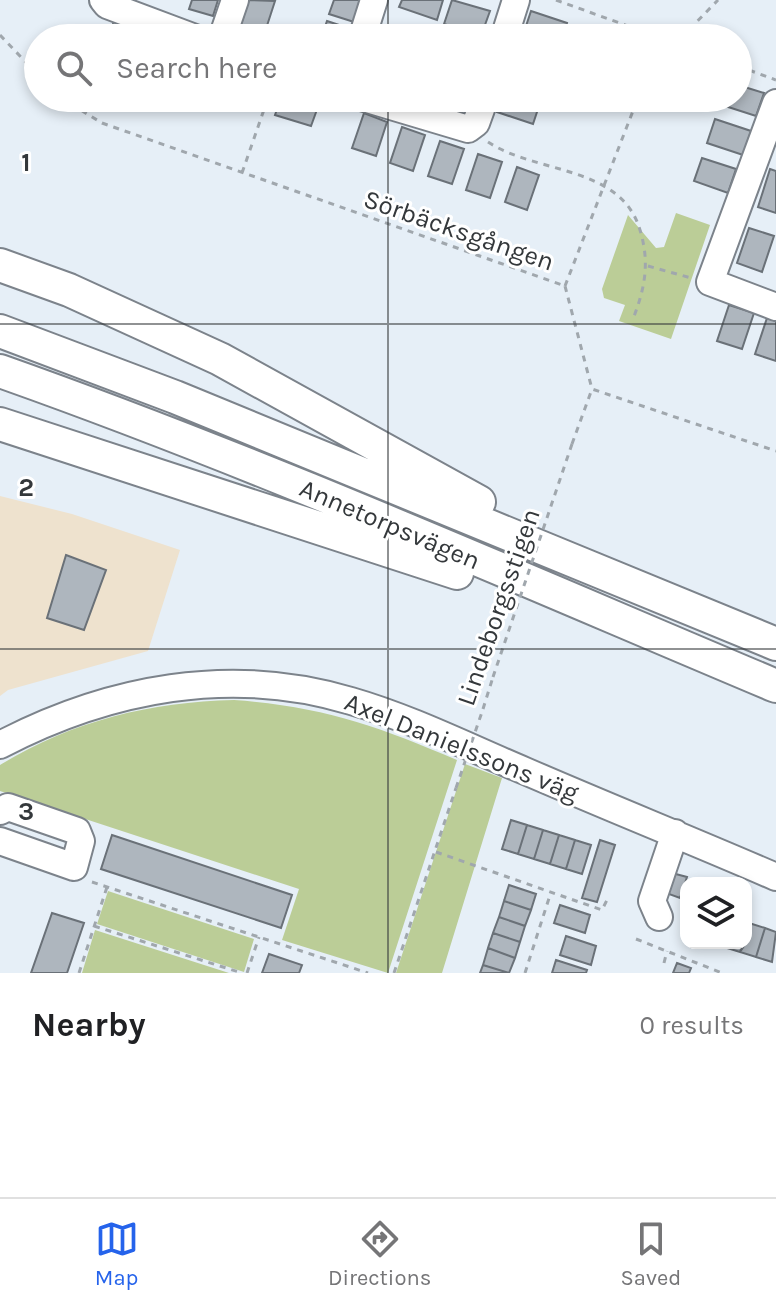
<!DOCTYPE html>
<html lang="en">
<head>
<meta charset="utf-8">
<style>
  :root { --surface:#fff; --page:#f2f2f2; --text:#202124; --muted:#757577; --line:#e0e0e0; --accent:#2563eb }
  body { margin:0; font-family:Karla,sans-serif; background:var(--page); color:var(--text) }
  .controls { position:absolute; right:24px; bottom:24px; display:grid; overflow:hidden; border-radius:16px; box-shadow:0 4px 12px #0003 }
  .controls button { width:72px; height:72px; display:grid; place-items:center; padding:0; border:0; border-bottom:2px solid var(--line); background:var(--surface); color:var(--text); font:40px sans-serif }
  .list { margin:0; padding:0; list-style:none }
  h2 { display:flex; justify-content:space-between; align-items:center; height:104px; margin:0; padding:0 32px; font-size:34px }
  h2 small { font-size:26px; font-weight:400; color:var(--muted) }
  .icon { flex:none; width:44px; height:44px; fill:none; stroke:currentColor; stroke-width:2; stroke-linecap:round; stroke-linejoin:round }
  .map { position:relative; flex:none; width:776px; height:973px; overflow:hidden }
  .search { position:absolute; background:var(--surface); box-shadow:0 4px 12px #0003; left:24px; right:24px; top:24px; height:88px; display:flex; align-items:center; gap:20px; box-sizing:border-box; padding:0 28px; border-radius:44px; color:var(--muted); font-size:30px }
  .sheet { height:224px; background:var(--surface) }
  nav { display:flex; justify-content:space-around; align-items:center; box-sizing:border-box; height:112px; border-top:2px solid var(--line); background:var(--surface); font-size:22px; color:var(--muted) }
  nav a { display:grid; justify-items:center; gap:4px }
  nav .on { color:var(--accent) }
  .map>svg:first-child { display:block }
</style>
</head>
<body>
<div class="map">
<svg width="776" height="973" viewBox="0 0 776 973">
  <rect width="100%" height="100%" fill="#e6eff7"/>
  <path fill="#eee2ce" d="M0 496 72 514 180 550 148 651 8 690 0 696Z"/>
  <path fill="#bbcd97" d="M676 213 710 225 671 339 619 321 625 305 604 298 602 289 628 215 656 248 664 247Z
    M234 700C321 706 378 726 457 760L388 973 282 940 299 889 0 791V765C72 721 150 702 234 700Z
    M465 764 502 778 442 973H396Z
    M108 891 254 939 244 972 97 924Z
    M95 930 229 973H82Z"/>
  <path fill="#aeb6be" stroke="#6a7178" stroke-width="2" d="M192 0H218L213 16 189 9Z
    M249 0 275 1 263 38 239 30Z
    M334 0H361L354 22 329 14Z
    M402 0H443L437 20 399 7Z
    M452 0 490 11 481 36 444 24Z
    M531 11 567 23 563 38 523 35Z
    M327 21 351 29 348 38H321Z
    M113 24 136 32 134 38H108Z
    M738 85 764 93 756 116 719 104 721 98H738Z
    M281 98H299L319 104 311 126 275 115Z
    M442 98H469L466 106Z
    M501 98 541 100 533 124 497 112Z
    M364 113 387 122 376 156 352 148Z
    M715 119 751 131 743 155 707 143Z
    M402 127 425 135 413 171 390 163Z
    M440 141 464 149 452 184 428 176Z
    M478 154 502 162 490 198 466 190Z
    M702 158 736 169 728 193 694 181Z
    M517 167 539 175 527 210 505 202Z
    M770 169 776 171V213L758 207Z
    M749 228 774 236 762 272 737 263Z
    M729 305 754 313 742 349 717 341Z
    M767 318 776 321V361L755 354Z
    M66 555 106 570 84 630 47 618Z
    M511 820 527 825 518 854 502 849Z
    M527 825 543 830 534 859 518 854Z
    M543 830 559 835 550 864 534 859Z
    M112 835 292 895 281 928 101 869Z
    M559 835 575 840 566 869 550 864Z
    M575 840 591 845 582 874 566 869Z
    M600 840 615 845 597 902 582 898Z
    M672 873 687 877 680 898 666 893Z
    M509 885 536 894 531 910 504 901Z
    M504 901 531 910 525 926 499 917Z
    M560 905 590 915 585 933 554 923Z
    M52 913 84 923 67 973H31Z
    M499 917 525 926 520 942 493 933Z
    M749 923 765 928 756 957 740 952 746 943Z
    M765 928 776 932 772 962 756 957Z
    M493 933 520 942 515 958 488 948Z
    M566 936 596 946 591 965 560 955Z
    M725 943H743L740 952 724 947Z
    M488 948 515 958 509 973 483 965Z
    M269 954 302 965 299 973H262Z
    M556 960 587 970 586 973H552Z
    M677 963 691 968 689 973H673Z
    M483 965 509 973H480Z"/>
  <g fill="none" stroke-linecap="round" stroke-linejoin="round">
    <g stroke="#7c838b" stroke-width="30">
      <path id="minor" d="M103 0 107 5 195 38
        M222 38 235 0
        M362 38 374 0
        M504 38 516 0
        M364 98 468 129 476 123 485 98
        M776 103 710 282 776 307
        M0 745C109 688 231 665 351 701 410 718 468 747 525 771 608 807 693 841 776 877
        M0 811 8 807 77 831 81 841 74 867 0 841
        M659 917 652 901 675 833"/>
    </g>
    <g stroke="#7c838b" stroke-width="36">
      <path id="major" d="M0 265 69 290 220 359 479 502
        M0 331 175 397 776 644
        M0 371C263 464 519 578 776 686
        M0 424 457 573"/>
    </g>
    <path stroke="#a0a7ad" stroke-width="3" stroke-dasharray="6 6" stroke-linecap="butt" d="M556 0 661 38
      M0 35 38 75
      M681 38 718 0
      M738 66 776 80
      M61 98 102 123 565 286
      M488 142C536 174 621 165 640 230 650 263 645 288 633 319
      M242 173 268 98
      M648 266 691 278
      M565 286 592 389 776 451
      M565 286 638 98
      M572 444 592 389
      M483 709 493 677
      M436 852 602 910 608 898
      M92 882 368 973
      M94 926 242 973
      M636 939 722 973
      M664 963 667 951
      M79 973 107 887
      M247 973 259 937
      M394 973 456 788
      M525 973 551 892"/>
    <use href="#minor" stroke="#fff" stroke-width="26"/>
    <use href="#major" stroke="#fff" stroke-width="32"/>
    <path stroke="#a0a7ad" stroke-width="3" stroke-dasharray="6 6" stroke-linecap="butt" d="M493 677 572 444
      M456 788 483 709"/>
  </g>
  <path fill="none" stroke="#34383b" stroke-width="2" stroke-opacity="0.55" d="M388 0V38M388 98V973M0 324H776M0 649H776"/>
  <g text-anchor="middle" stroke-width="6" stroke-linejoin="round" paint-order="stroke">
    <g font-size="26" fill="#34383b" stroke="#fff">
      <text transform="translate(459 230) rotate(19)" y="9">Sörbäcksgången</text>
      <text transform="translate(390 524) rotate(23)" y="9">Annetorpsvägen</text>
      <text transform="translate(498 607) rotate(-71)" y="9">Lindeborgsstigen</text>
      <text transform="translate(462 747) rotate(22)" y="9">Axel Danielssons väg</text>
    </g>
  </g>
  <g font-size="26" text-anchor="middle" font-weight="bold" fill="#34383b" stroke="#fff" stroke-width="6" stroke-linejoin="round" paint-order="stroke">
    <text x="26" y="171">1</text>
    <text x="26" y="496">2</text>
    <text x="26" y="820">3</text>
  </g>
</svg>
<div class="controls">
<button><svg class="icon" aria-label="layers" viewBox="0 0 24 24"><path d="M12 4l9 5-9 5-9-5zM3 14l9 5 9-5"/></svg></button>
</div>
<div class="search"><svg class="icon" aria-label="search" viewBox="0 0 24 24"><circle cx="10" cy="10" r="6"/><path d="M15 15l6 6"/></svg>Search here</div>
</div>
<section class="sheet">
<h2>Nearby<small>0 results</small></h2>
<ul class="list">
</ul>
</section>
<nav>
<a class="on"><svg class="icon" aria-label="map" viewBox="0 0 24 24"><path d="M3 6l6-2 6 2 6-2v14l-6 2-6-2-6 2zM9 4v14M15 6v14"/></svg>Map</a>
<a><svg class="icon" aria-label="directions" viewBox="0 0 24 24"><path d="M12 3l9 9-9 9-9-9zM9 14v-3h6M13 9l2 2-2 2"/></svg>Directions</a>
<a><svg class="icon" aria-label="saved" viewBox="0 0 24 24"><path d="M7 4h10v16l-5-4-5 4z"/></svg>Saved</a>
</nav>
</body>
</html>
